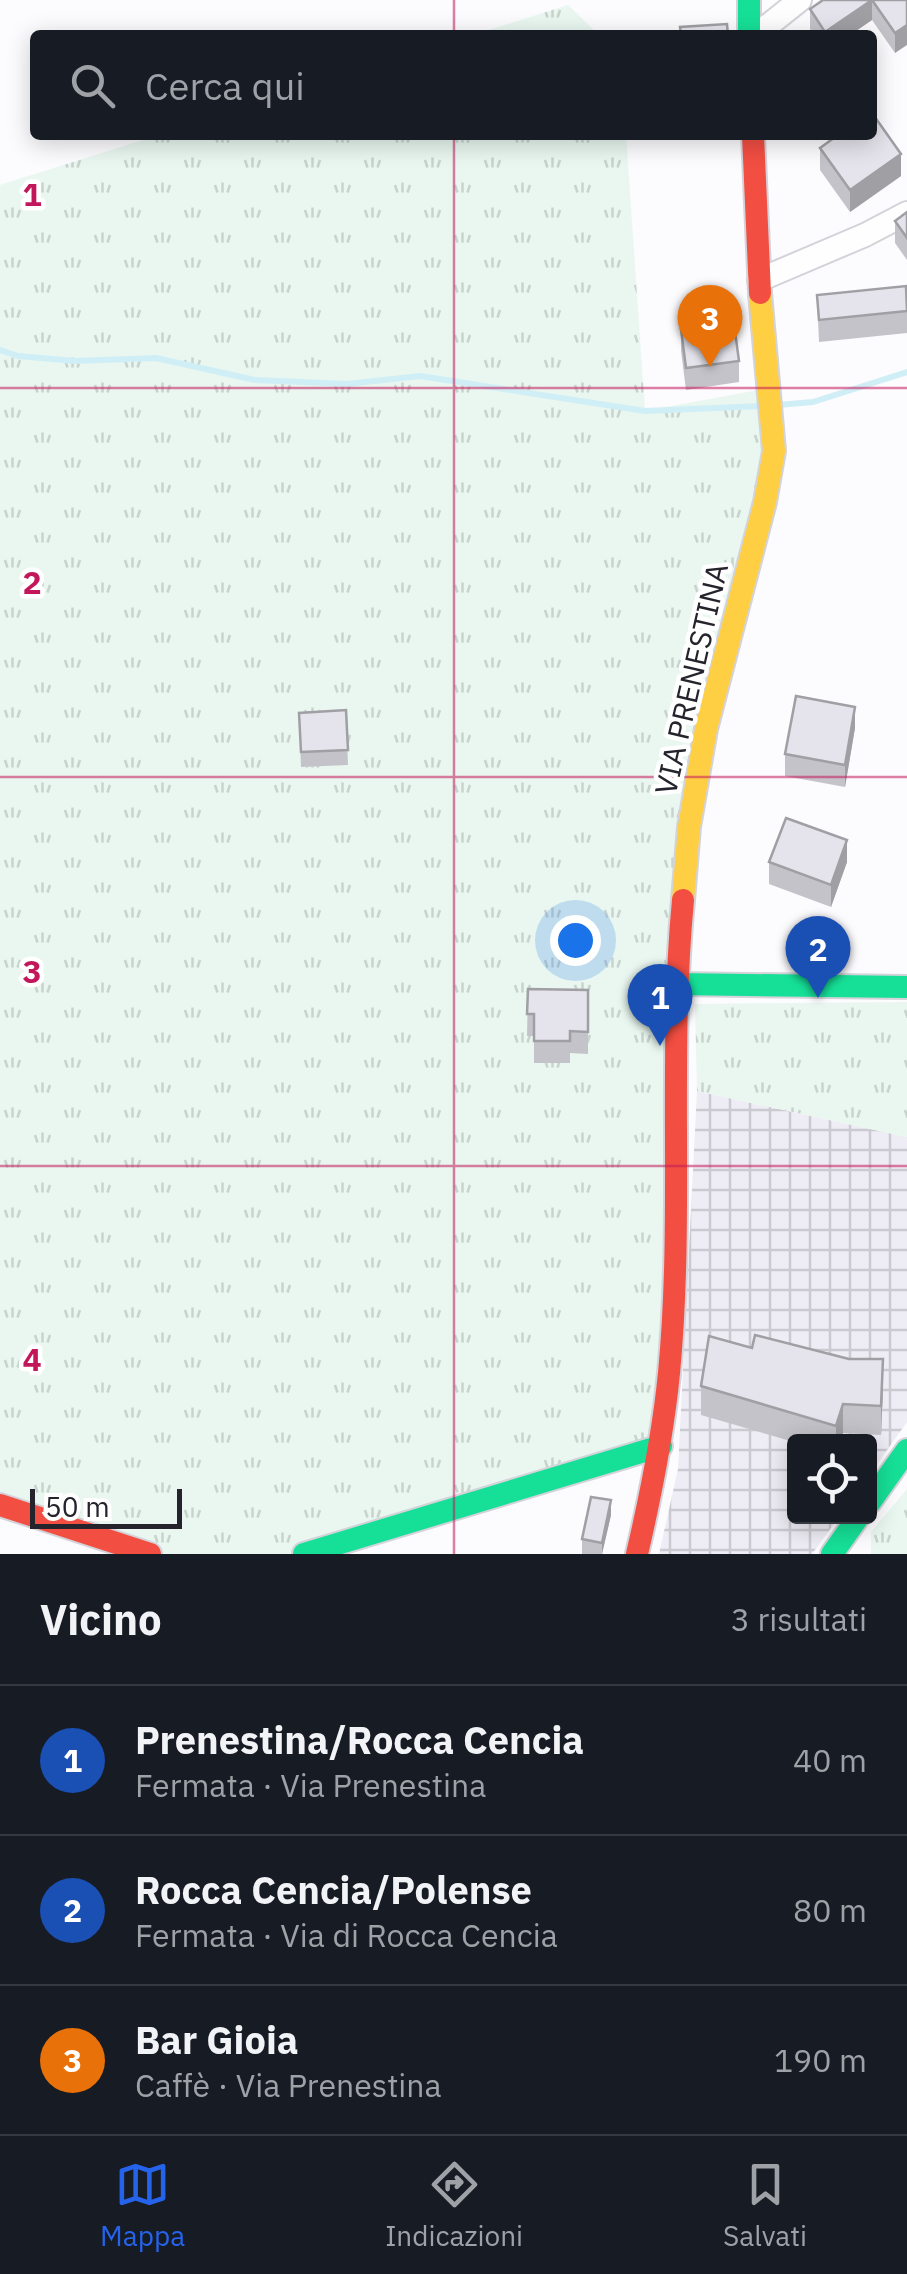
<!DOCTYPE html>
<html lang="it">
<head>
<meta charset="utf-8">
<style>
  :root { --surface:#171b24; --page:#20242c; --text:#f1f3f6; --muted:#9ea1a6; --line:#363941; --accent:#2563eb }
  body { margin:0; font-family:"IBM Plex Sans",sans-serif; background:var(--page); color:var(--text) }
  .controls { position:absolute; right:30px; bottom:30px; display:grid; overflow:hidden; border-radius:10px; box-shadow:0 5px 25px #0003 }
  .controls button { width:90px; height:90px; display:grid; place-items:center; padding:0; border:0; border-bottom:2px solid var(--line); background:var(--surface); color:var(--text); font:50px sans-serif }
  .scale { position:absolute; left:30px; bottom:25px; width:152px; box-sizing:border-box; padding-left:10px; border:5px solid #25232b; border-top:0; font-size:28px; line-height:35px; white-space:nowrap; color:#25232b; -webkit-text-stroke:8px #fff; paint-order:stroke }
  .you { position:absolute; left:575px; top:940px; width:35px; height:35px; margin:-25px; border:8px solid #fff; border-radius:50%; background:#1a73e8; box-shadow:0 0 0 15px #1a73e833 }
  .badge { display:grid; place-items:center; width:65px; height:65px; border-radius:50%; background:var(--accent); color:#fff; font-size:32px; font-weight:700 }
  .pin { position:absolute; translate:-50% -82px; filter:drop-shadow(0 2px 5px #0008) }
  .pin::after { content:''; position:absolute; top:52px; width:35px; height:30px; background:inherit; clip-path:polygon(0 0,100% 0,50% 100%) }
  .list { margin:0; padding:0; list-style:none }
  h2 { display:flex; justify-content:space-between; align-items:center; height:130px; margin:0; padding:0 40px; font-size:42px }
  h2 small { font-size:32px; font-weight:400; color:var(--muted) }
  .list li { display:grid; grid-template-columns:65px 1fr auto; gap:30px; align-items:center; box-sizing:border-box; height:150px; padding:0 40px; border-top:2px solid var(--line) }
  .list b { display:block; font-size:38px; white-space:nowrap }
  .list p { margin:0; font-size:32px; white-space:nowrap; color:var(--muted) }
  .list em { font-size:32px; font-style:normal; color:var(--muted) }
  .icon { flex:none; width:55px; height:55px; fill:none; stroke:currentColor; stroke-width:2; stroke-linecap:round; stroke-linejoin:round }
  .map { position:relative; flex:none; width:907px; height:1554px; overflow:hidden }
  .search { position:absolute; background:var(--surface); box-shadow:0 5px 25px #0003; left:30px; right:30px; top:30px; height:110px; display:flex; align-items:center; gap:25px; box-sizing:border-box; padding:0 35px; border-radius:10px; color:var(--muted); font-size:38px }
  .sheet { height:580px; background:var(--surface) }
  nav { display:flex; justify-content:space-around; align-items:center; box-sizing:border-box; height:140px; border-top:2px solid var(--line); background:var(--surface); font-size:28px; color:var(--muted) }
  nav a { display:grid; justify-items:center; gap:5px }
  nav .on { color:var(--accent) }
  .map>svg:first-child { display:block }
</style>
</head>
<body>
<div class="map">
<svg width="907" height="1554" viewBox="0 0 907 1554">
  <defs>
    <pattern id="industrial-grid" width="8" height="8" patternUnits="userSpaceOnUse" patternTransform="scale(2.5)"><rect width="8" height="8" fill="#eeecf4"/><path d="M0 4h8M4 0v8" fill="none" stroke="#cccad1"/></pattern>
    <pattern id="grass-tufts" width="24" height="20" patternUnits="userSpaceOnUse" patternTransform="scale(2.5)"><rect width="24" height="20" fill="#e9f7f0"/><path d="M3 7l-1-3M5 7V3M7 7l1-3M15 17l-1-3M17 17v-4M19 17l1-3" fill="none" stroke="#c8d3ce"/></pattern>
  </defs>
  <rect width="100%" height="100%" fill="#fcfbfe"/>
  <path fill="url(#industrial-grid)" d="M697 1091 907 1137V1422L870 1474V1442H794V1516L839 1517 812 1554H659L678 1469Z"/>
  <path fill="url(#grass-tufts)" d="M568 5 599 35H473Z
    M159 135H626L645 411 769 388 775 435 706 729 661 1446 304 1554H150L0 1505V185Z
    M907 1002V1137L697 1091 695 1004Z
    M907 1489V1554H871V1532Z"/>
  <g fill="none" stroke-linecap="round" stroke-linejoin="round">
    <path stroke="#d0eef6" stroke-width="6" d="M0 350 18 356 75 361 156 358 255 380 347 384 420 376 645 411 761 406
      M778 405 813 402 907 372"/>
    <g stroke="#d4d3d9" stroke-width="26">
      <path id="street" d="M756 35 800 0
        M759 280 865 235 907 213"/>
    </g>
    <g stroke="#d4d3d9" stroke-width="26">
      <path id="fast" d="M749 0V35
        M675 984 907 987
        M870 1502 907 1450
        M304 1554 661 1446
        M832 1554 859 1516"/>
    </g>
    <g stroke="#d4d3d9" stroke-width="26">
      <path id="slow" d="M683 900 689 827 706 729 765 502 774 451 760 293"/>
    </g>
    <g stroke="#d4d3d9" stroke-width="26">
      <path id="jam" d="M753 135 760 293
        M0 1505 150 1554
        M637 1554C651 1494 663 1435 669 1373 684 1216 668 1057 683 900"/>
    </g>
    <use href="#street" stroke="#fffeff" stroke-width="22"/>
    <use href="#fast" stroke="#16e098" stroke-width="22"/>
    <use href="#slow" stroke="#ffcf43" stroke-width="22"/>
    <use href="#jam" stroke="#f24e42" stroke-width="22"/>
  </g>
  <path fill="#c5c3ca" d="M823 0H907L895 53 872 20 850 35H814L810 29V9Z
    M820 148 901 176 850 212 820 170Z
    M907 212V260L895 243V221Z
    M817 295 907 301V333L819 342Z
    M713 312 739 361V382L686 390 681 351V329L713 325Z
    M346 710 348 765 301 767 299 713Z
    M855 728 845 787 785 776V754Z
    M769 862H847L831 907 769 884Z
    M528 989 588 990V1054L570 1053V1063H534V1036H527Z
    M701 1386 883 1387 881 1435 843 1433 840 1442H794L701 1415Z
    M611 1515 602 1554H582V1539Z"/>
  <path fill="#a09fa4" d="M872 0V20L850 35H825V32Z
    M907 25V45L895 53V33Z
    M901 154V176L850 212V190Z
    M855 707V728L845 787V765Z
    M847 840V862L831 907V885Z
    M883 1359V1387L881 1435V1406Z
    M843 1404V1433L840 1442H836V1426Z
    M611 1500V1515L602 1554V1543Z"/>
  <path fill="#e5e3eb" stroke="#a09fa4" stroke-width="2.5" d="M823 0H907V25L895 33 872 0 825 32 810 9Z
    M727 24 728 35H681L680 27Z
    M872 113 901 154 850 190 820 148 838 135H872Z
    M907 212V238L895 221Z
    M906 286 907 311 819 320 817 295Z
    M732 309 739 361 686 368 681 329 714 324 713 312Z
    M796 696 855 707 845 765 785 754Z
    M346 710 348 750 301 752 299 713Z
    M786 818 847 840 831 885 769 862Z
    M528 989 588 990V1032L570 1031V1041H534V1014H527Z
    M755 1335 849 1359H883L881 1406 843 1404 836 1426 701 1386 709 1336 752 1348Z
    M591 1497 611 1500 602 1543 582 1539Z"/>
  <path fill="none" stroke="#c2185b" stroke-width="2.5" stroke-opacity="0.55" d="M454 0V35M454 135V1554M0 388H907M0 777H907M0 1166H907"/>
  <g text-anchor="middle" stroke-width="9" stroke-linejoin="round" paint-order="stroke">
    <g font-size="30" fill="#25232b" stroke="#fff">
      <text transform="translate(692 679) rotate(-77)" y="10">VIA PRENESTINA</text>
    </g>
  </g>
  <g font-size="32" text-anchor="middle" font-weight="bold" fill="#c2185b" stroke="#fff" stroke-width="9" stroke-linejoin="round" paint-order="stroke">
    <text x="32" y="206">1</text>
    <text x="32" y="594">2</text>
    <text x="32" y="983">3</text>
    <text x="32" y="1371">4</text>
  </g>
</svg>
<div class="controls">
<button><svg class="icon" aria-label="locate" viewBox="0 0 24 24"><circle cx="12" cy="12" r="6"/><path d="M12 2v4M12 18v4M2 12h4M18 12h4"/></svg></button>
</div>
<div class="scale">50 m</div>
<div class="you"></div>
<div class="pin badge" style="left:660px;top:1046px;background:#1a4fb4">1</div>
<div class="pin badge" style="left:818px;top:998px;background:#1a4fb4">2</div>
<div class="pin badge" style="left:710px;top:367px;background:#e8710a">3</div>
<div class="search"><svg class="icon" aria-label="search" viewBox="0 0 24 24"><circle cx="10" cy="10" r="6"/><path d="M15 15l6 6"/></svg>Cerca qui</div>
</div>
<section class="sheet">
<h2>Vicino<small>3 risultati</small></h2>
<ul class="list">
<li><span class="badge" style="background:#1a4fb4">1</span><div><b>Prenestina/Rocca Cencia</b><p>Fermata · Via Prenestina</p></div><em>40 m</em></li>
<li><span class="badge" style="background:#1a4fb4">2</span><div><b>Rocca Cencia/Polense</b><p>Fermata · Via di Rocca Cencia</p></div><em>80 m</em></li>
<li><span class="badge" style="background:#e8710a">3</span><div><b>Bar Gioia</b><p>Caffè · Via Prenestina</p></div><em>190 m</em></li>
</ul>
</section>
<nav>
<a class="on"><svg class="icon" aria-label="map" viewBox="0 0 24 24"><path d="M3 6l6-2 6 2 6-2v14l-6 2-6-2-6 2zM9 4v14M15 6v14"/></svg>Mappa</a>
<a><svg class="icon" aria-label="directions" viewBox="0 0 24 24"><path d="M12 3l9 9-9 9-9-9zM9 14v-3h6M13 9l2 2-2 2"/></svg>Indicazioni</a>
<a><svg class="icon" aria-label="saved" viewBox="0 0 24 24"><path d="M7 4h10v16l-5-4-5 4z"/></svg>Salvati</a>
</nav>
</body>
</html>
